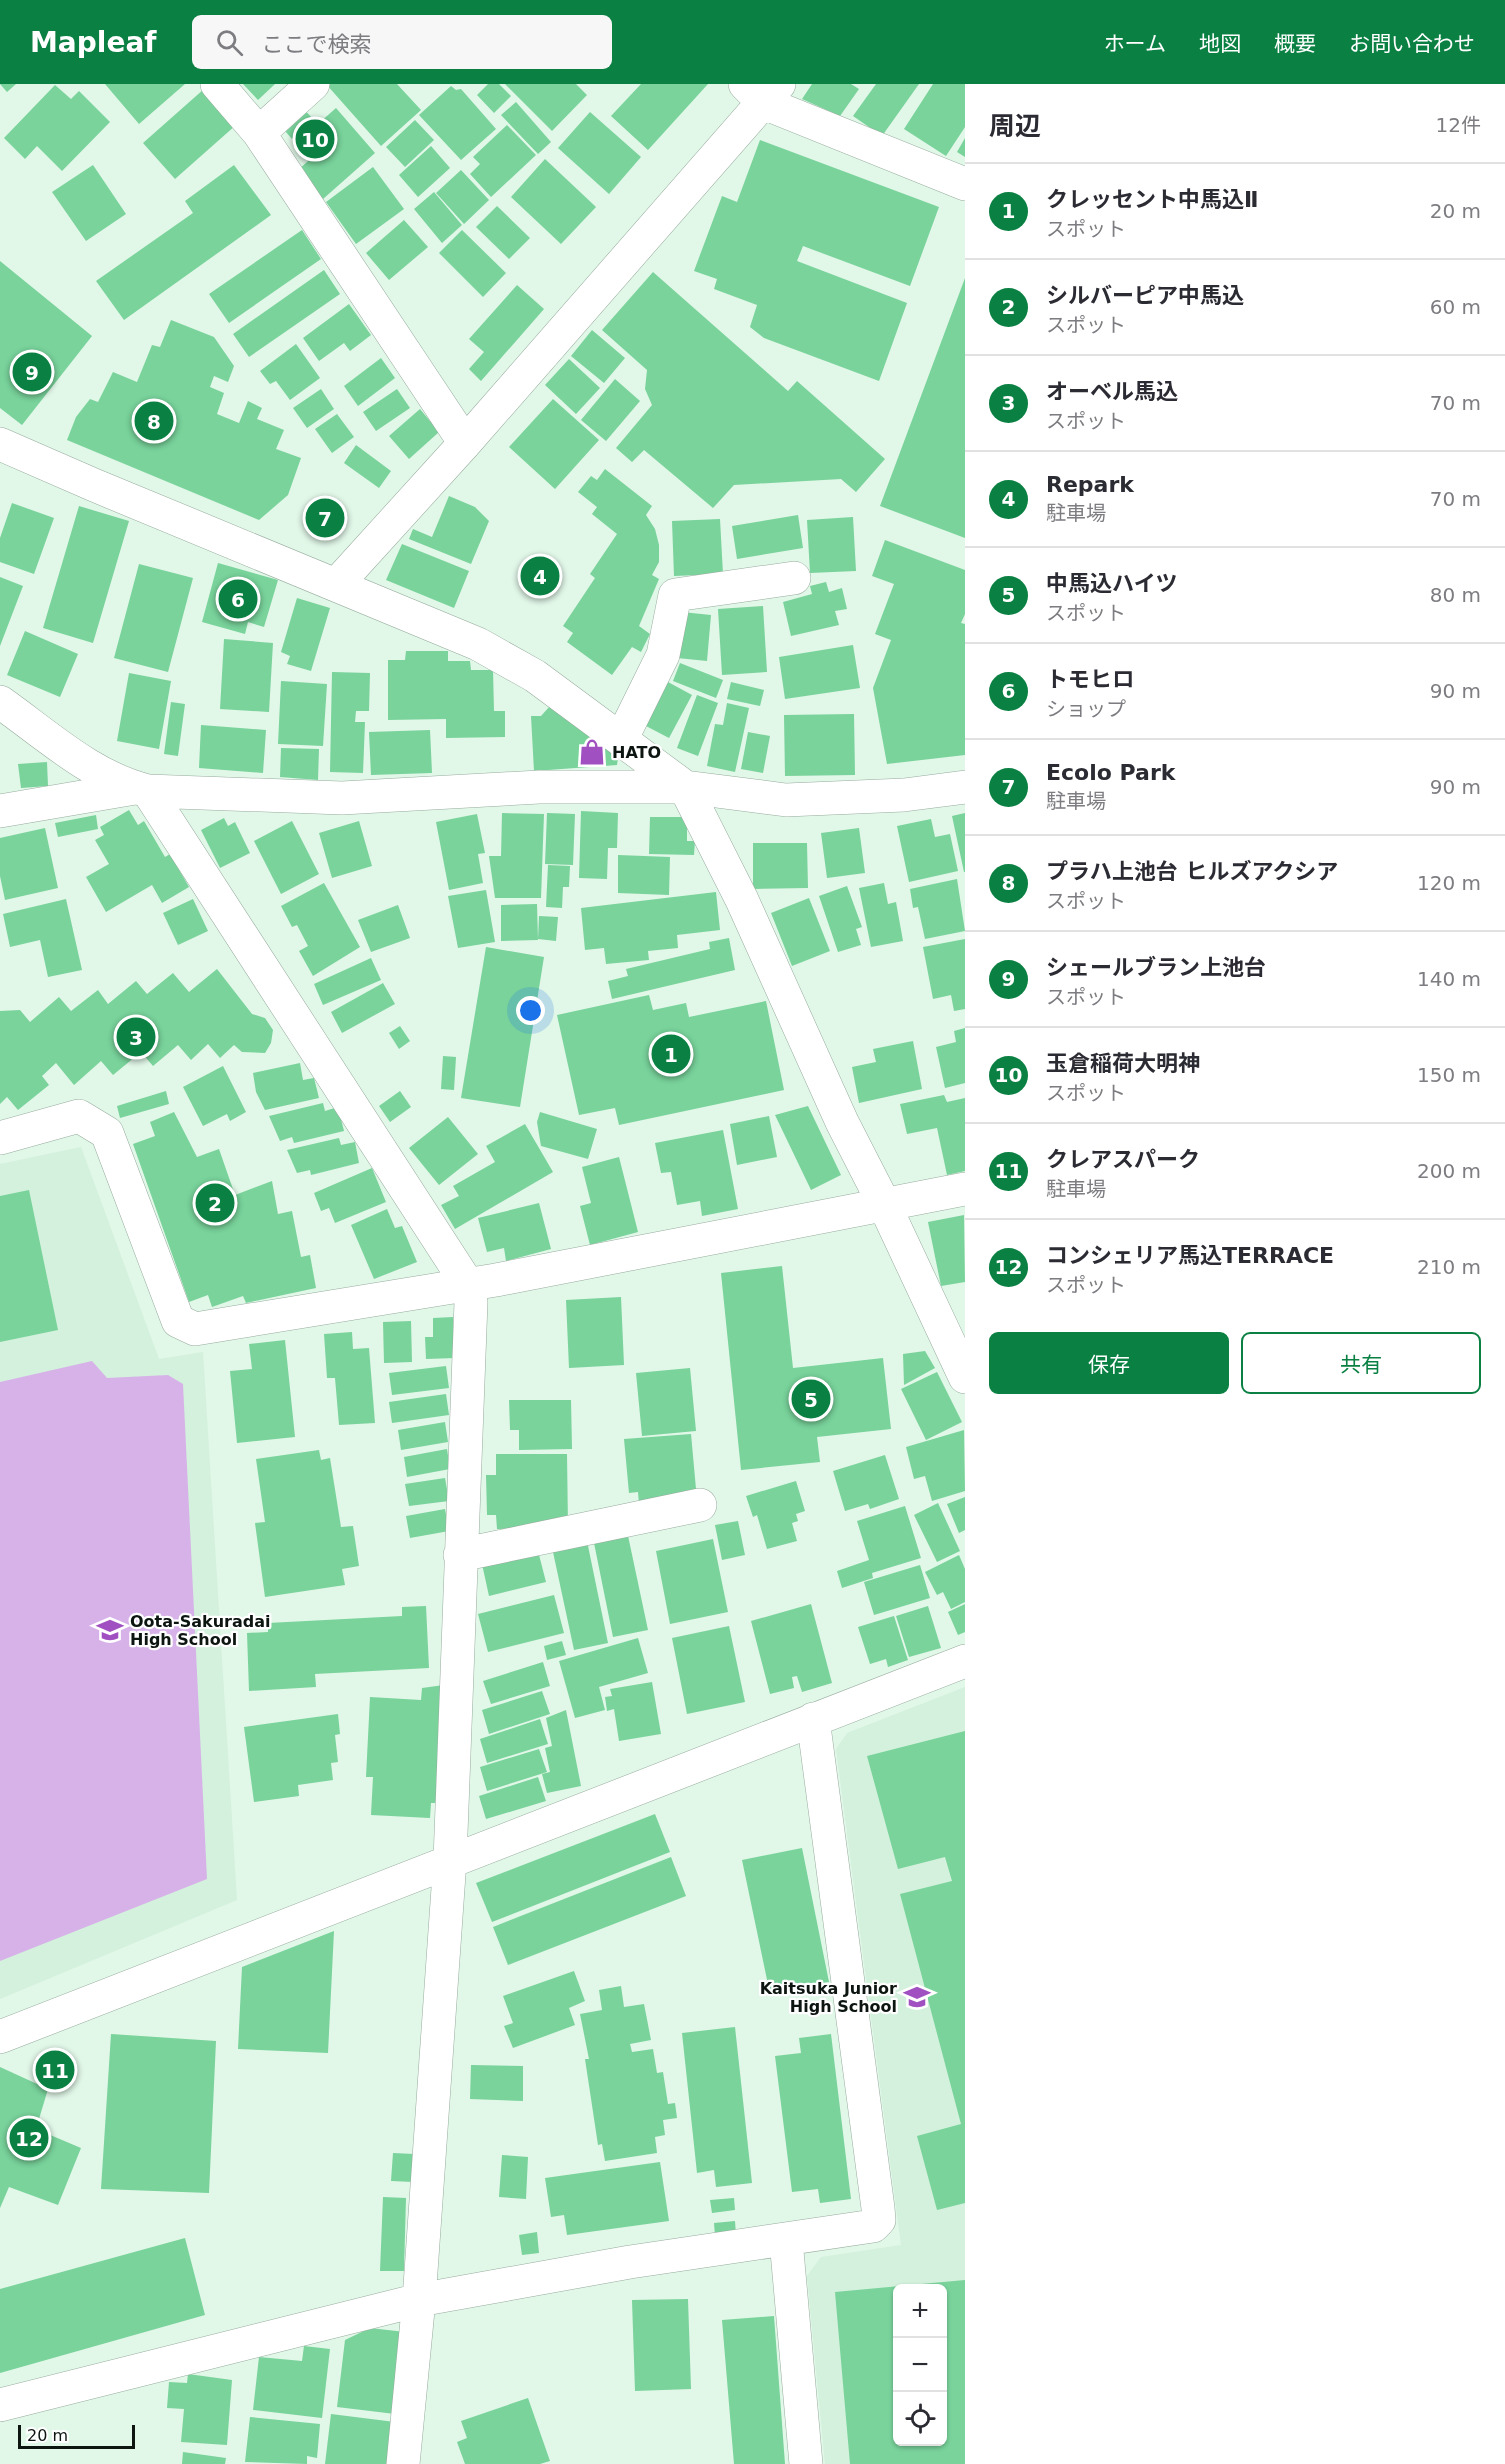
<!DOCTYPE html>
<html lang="ja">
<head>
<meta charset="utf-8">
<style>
  :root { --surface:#fff; --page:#f7f7f7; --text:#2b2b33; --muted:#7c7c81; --line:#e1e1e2; --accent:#0b8043 }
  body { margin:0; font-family:"DejaVu Sans","Noto Sans JP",sans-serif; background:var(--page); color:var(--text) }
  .controls { position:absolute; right:18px; bottom:18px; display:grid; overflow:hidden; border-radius:9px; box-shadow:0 2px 4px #0004 }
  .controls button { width:54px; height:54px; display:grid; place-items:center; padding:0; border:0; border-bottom:2px solid var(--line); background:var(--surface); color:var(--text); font:30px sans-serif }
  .scale { position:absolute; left:18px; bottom:15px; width:117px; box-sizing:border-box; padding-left:6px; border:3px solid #0d1510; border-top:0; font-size:16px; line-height:21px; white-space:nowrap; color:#0d1510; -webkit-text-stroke:4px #fff; paint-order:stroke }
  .you { position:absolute; left:531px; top:927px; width:21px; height:21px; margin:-15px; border:4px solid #fff; border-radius:50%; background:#1a73e8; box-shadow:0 0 0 9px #1a73e833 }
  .badge { display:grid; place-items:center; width:39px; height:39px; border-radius:50%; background:var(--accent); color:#fff; font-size:20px; font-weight:700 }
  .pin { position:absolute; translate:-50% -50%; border:3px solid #fff; box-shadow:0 2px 6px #0006 }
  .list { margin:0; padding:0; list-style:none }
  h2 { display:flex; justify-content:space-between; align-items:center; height:78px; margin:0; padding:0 24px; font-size:26px }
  h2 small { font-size:20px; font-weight:400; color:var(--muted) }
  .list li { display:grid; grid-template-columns:39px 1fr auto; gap:18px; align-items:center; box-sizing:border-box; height:96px; padding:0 24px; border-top:2px solid var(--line) }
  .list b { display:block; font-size:22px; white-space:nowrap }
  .list p { margin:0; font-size:20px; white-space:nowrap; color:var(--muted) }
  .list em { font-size:20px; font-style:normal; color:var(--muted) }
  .actions { display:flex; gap:12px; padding:18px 24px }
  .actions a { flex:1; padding:14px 0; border:2px solid var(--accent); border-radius:9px; text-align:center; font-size:21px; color:var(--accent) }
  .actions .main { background:var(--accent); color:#fff }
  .icon { flex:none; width:33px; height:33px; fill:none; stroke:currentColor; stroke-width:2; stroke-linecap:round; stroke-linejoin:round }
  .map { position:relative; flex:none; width:965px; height:2380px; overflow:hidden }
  header { display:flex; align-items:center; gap:36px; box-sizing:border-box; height:84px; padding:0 30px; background:var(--accent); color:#fff }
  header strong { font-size:28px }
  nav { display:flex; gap:33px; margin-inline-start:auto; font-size:21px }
  .search { width:420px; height:54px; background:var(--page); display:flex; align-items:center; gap:15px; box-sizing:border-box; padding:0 21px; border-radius:9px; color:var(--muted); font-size:22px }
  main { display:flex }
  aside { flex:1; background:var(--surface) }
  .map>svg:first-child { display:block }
</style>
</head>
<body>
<header>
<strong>Mapleaf</strong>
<div class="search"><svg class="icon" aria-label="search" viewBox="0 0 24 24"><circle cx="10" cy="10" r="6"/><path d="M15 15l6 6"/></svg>ここで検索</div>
<nav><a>ホーム</a><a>地図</a><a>概要</a><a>お問い合わせ</a></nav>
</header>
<main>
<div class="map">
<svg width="965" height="2380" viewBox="0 0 965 2380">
  <rect width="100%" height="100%" fill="#e1f7e8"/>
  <path fill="#d3f1dc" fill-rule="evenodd" d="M81 1063 159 1275 203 1268 237 1816 0 1915V1080Z
    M965 1603V2380H825L807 2192 821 2173 901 2161 836 1665 847 1649ZM898 2204H942V2358H898Z"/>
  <path fill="#d7b2e9" d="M92 1277 107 1294 168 1291 183 1300 207 1795 0 1877V1298Z"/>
  <path fill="#79d39b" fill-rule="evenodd" d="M0 0H16L7 8Z
    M105 0H185L139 40Z
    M243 0H275L258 16Z
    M326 0H397L421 26 381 62Z
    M488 0H499L511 12 494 29 477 11Z
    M505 0H576L587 11 552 47Z
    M641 0H708L648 66 611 32Z
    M812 0H851L859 5 840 32 802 15Z
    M876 0H919L882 52 853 32Z
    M933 0H965V43L946 72 904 45Z
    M55 1 71 15 79 7 110 38 62 87 37 62 25 75 4 54Z
    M451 2 456 6 461 5 496 45 461 76 419 31Z
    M204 5 236 41 175 95 143 59Z
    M516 18 551 58 538 70 501 31Z
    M300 21 314 36 292 55 279 40Z
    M336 24 375 69 323 115 298 86 316 70 302 54Z
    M590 28 641 73 609 110 558 64Z
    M415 36 434 56 405 83 386 63Z
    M507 41 536 71 491 113 470 90 480 80 473 73Z
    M965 54V73L957 68Z
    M760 56 939 123 910 202 803 162 797 177 907 219 879 297 764 254 750 243 757 221 714 205 717 195 694 187 722 112 737 118Z
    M431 62 450 84 418 113 399 91Z
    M545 75 596 123 561 160 511 113Z
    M93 81 126 130 86 157 52 108Z
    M234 81 271 131 124 236 96 197 193 129 185 117Z
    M373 83 404 125 356 160 326 118Z
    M461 86 489 116 464 140 436 109Z
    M434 108 462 141 442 159 414 125Z
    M497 122 530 154 509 175 476 143Z
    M404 136 428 163 389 196 366 169Z
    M302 146 321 175 229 239 209 210Z
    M462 146 506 189 483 213 439 169Z
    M0 177 92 252 22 341 0 324Z
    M324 186 340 210 249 273 233 250Z
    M653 188 788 307 797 297 885 375 856 408 841 395 734 401 713 424 644 366 632 378 616 364 652 321 645 305 647 286 602 246Z
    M965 194V454L880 422Z
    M517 201 544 225 481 297 469 285 484 268 469 255Z
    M349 220 371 251 350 267 344 259 319 277 303 254Z
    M171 236 214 253 234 282 228 298 214 292 210 303 224 309 217 330 239 339 248 317 262 324 257 335 284 346 276 365 301 374 288 411 259 436 67 356 76 333 90 315 98 318 113 288 137 298 152 261 160 263Z
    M592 246 625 274 604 299 571 272Z
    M296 260 320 294 290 316 276 297 270 300 260 287Z
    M381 274 395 294 358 322 344 302Z
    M569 275 600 304 576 330 545 301Z
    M615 295 640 317 606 357 581 336Z
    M321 305 334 325 307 344 293 324Z
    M397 305 410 324 376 347 363 328Z
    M553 315 599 356 555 405 509 363Z
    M420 325 439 348 409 375 389 352Z
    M337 330 354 353 332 369 315 345Z
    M356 361 391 387 379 404 344 379Z
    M605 385 652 422 646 431 655 445 659 461V478L652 491 659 495 639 542 650 550 641 568 632 563 612 591 567 558 573 549 563 542 595 494 590 490 617 450 592 430 597 423 578 408 591 392 597 396Z
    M449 412 475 423 489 437 471 480 409 455 413 445 432 453Z
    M12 419 54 434 34 490 0 478V454Z
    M79 422 129 437 93 559 43 544Z
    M798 431 803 464 737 475 732 442Z
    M853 433 856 487 810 489 807 436Z
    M720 435 723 490 674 492 672 437Z
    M885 456 965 486V530L961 539 965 540V671L887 680 873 604 891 556 875 550 894 500 872 492Z
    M402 460 469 487 454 524 386 496Z
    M218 479 278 496 264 543 248 538 245 550 202 538Z
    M139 480 193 494 168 588 114 574Z
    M0 493 23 502 0 562Z
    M826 498 829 508 842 504 847 525 835 527 839 541 791 552 783 518 812 510 810 502Z
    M297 514 330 524 311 587 287 580 290 572 281 568Z
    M763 522 767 588 722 591 718 525Z
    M682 528 711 531 707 577 677 574Z
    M25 547 78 570 60 613 7 591Z
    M224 555 273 559 269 628 220 625Z
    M853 561 860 604 785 615 779 573Z
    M406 567H448V577H470L471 586H493L494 627H505V653L446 654V635L388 636V576H405Z
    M680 579 723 596 716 614 673 597Z
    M332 588 370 589 369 627H356L355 638H365L363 689 330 688Z
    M129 589 171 597 159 665 117 657Z
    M281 597 327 600 323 662 278 660Z
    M668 598 692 611 669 654 646 642Z
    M731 598 764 606 760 622 727 615Z
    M697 611 718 619 698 672 677 664Z
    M171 618 185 620 178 672 164 670Z
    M727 619 749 624 735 688 707 682 715 640 723 641Z
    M550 622 618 673 617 681 534 687 531 632H541Z
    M854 630 855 691 785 692 784 631Z
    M201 641 266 646 263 689 199 684Z
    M430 646 432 689 371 691 369 648Z
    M748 648 770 652 763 689 741 685Z
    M281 664 319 665 318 696 280 693Z
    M47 678 48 702 21 704 18 680Z
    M129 726 138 741 144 737 165 773 170 770 189 803 162 819 152 801 106 828 86 793 109 780 95 756 104 751 100 743Z
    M581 727 618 729 617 764H608L607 795 579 794Z
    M502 729 544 730 541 814H495L489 772H501Z
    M547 729 575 730 573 781 545 780Z
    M965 729V788H964L952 732Z
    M477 730 485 769 478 770 483 799 449 806 436 738Z
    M96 731 98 745 58 753 55 739Z
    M650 733H687V757H695L694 771 649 770Z
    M224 734 228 742 235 738 250 769 220 784 201 746Z
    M931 735 935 753 950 750 958 787 909 798 897 742Z
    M292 737 319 790 281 810 254 757Z
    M359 737 372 782 332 794 319 749Z
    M45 744 58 804 5 816 0 792V754Z
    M859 744 865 789 827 794 821 749Z
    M753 759H807L808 804 753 805Z
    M618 771 670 773 669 811 618 809Z
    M548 781 570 782 569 803H563L562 824 546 823Z
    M957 795 965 847 925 855 918 823 913 824 910 805Z
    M324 799 360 863 313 892 299 867 308 862 297 841 292 843 281 822Z
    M884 799 888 820 896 818 903 857 871 863 859 804Z
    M847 802 862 843 856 845 861 861 838 868 819 812Z
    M486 806 495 858 458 864 448 812Z
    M716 808 720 846 677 851 678 864 648 867 649 876 606 880 604 864 585 866 581 824Z
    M809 814 830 867 792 882 771 829Z
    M66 815 82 886 48 893 40 856 10 863 3 830Z
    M193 815 208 847 178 861 163 829Z
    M537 820 538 856 501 857V821Z
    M398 821 410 854 371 868 358 836Z
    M539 832 558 833 556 857 538 855Z
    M729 854 735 886 612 915 608 897 628 892 626 885 710 865 709 858Z
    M965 855V925L954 927 951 911 933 915 923 863Z
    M486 863 544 873 520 1023 461 1014Z
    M371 874 381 896 323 921 314 900Z
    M217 885 252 930 265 934 273 946 271 959 265 969 242 968 234 961 220 974 208 960 191 976 178 961 153 982 141 968 113 991 101 977 74 1001 56 979 42 992 49 1001 18 1026 7 1013 0 1020V927L20 926 30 938 59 913 71 927 98 906 108 920 136 897 147 910 173 889 189 908Z
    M383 899 395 920 342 949 331 928Z
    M649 911 653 926 686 919 689 933 766 917 784 1006 619 1041 615 1024 579 1031 557 931Z
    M400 942 410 957 399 965 389 949Z
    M965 944V999L945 1004 936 963 956 958 954 947Z
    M913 957 922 1005 859 1019 852 983 876 978 873 965Z
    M443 972 456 973 454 1006 441 1005Z
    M300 979 303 996 314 994 319 1014 265 1026 256 1008 253 989Z
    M223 982 246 1028 230 1037 227 1030 203 1042 183 1003Z
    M166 1007 169 1020 120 1034 117 1022Z
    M400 1007 411 1023 390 1038 379 1022Z
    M944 1011 947 1018 965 1014V1087L947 1091 937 1044 907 1050 900 1020Z
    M323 1019 325 1027 338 1023 344 1047 294 1059 292 1053 280 1057 269 1032Z
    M808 1022 841 1091 811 1106 775 1031Z
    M174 1028 197 1073 219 1065 235 1111 272 1097 278 1130 292 1127 301 1173 310 1171 316 1204 246 1219 243 1212 212 1223 208 1211 189 1218 133 1060 155 1052 150 1038Z
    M540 1028 597 1045 588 1075 541 1062 537 1038Z
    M769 1032 777 1073 737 1081 730 1040Z
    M448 1033 478 1070 439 1101 409 1064Z
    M525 1040 553 1088 455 1145 441 1121 459 1112 453 1102 495 1078 486 1062Z
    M723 1046 738 1125 702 1132 700 1117 677 1121 671 1088 661 1089 655 1059Z
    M339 1054 341 1061 355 1058 359 1079 311 1091 310 1086 297 1089 287 1066Z
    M619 1073 638 1148 590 1161 580 1122 591 1119 582 1083Z
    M372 1084 386 1118 335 1139 329 1124 321 1127 314 1109Z
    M29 1106 58 1246 0 1258V1112Z
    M539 1119 551 1165 506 1177 504 1164 487 1168 478 1134Z
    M387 1125 395 1144 402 1142 417 1178 374 1195 351 1141Z
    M964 1131 965 1198 941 1202 928 1138Z
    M782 1182 793 1284 883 1274 891 1345 817 1353 820 1378 741 1386 721 1189Z
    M621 1213 624 1281 569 1284 566 1216Z
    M453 1233 455 1274 426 1275 425 1253H433V1234Z
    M411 1237 412 1278 384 1279 383 1238Z
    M352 1248 353 1265 369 1264 375 1339 339 1341 335 1294H327L324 1250Z
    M285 1256 295 1353 237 1359 230 1287 252 1285 249 1260Z
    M925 1267 935 1284 904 1301 903 1270Z
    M446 1282 449 1304 392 1311 389 1289Z
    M690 1284 696 1347 642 1352 636 1289Z
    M937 1288 962 1338 926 1356 901 1305Z
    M446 1310 449 1331 392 1339 389 1318Z
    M509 1316H571L572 1365 519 1366V1346H510Z
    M445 1338 448 1358 401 1366 398 1346Z
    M964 1346 965 1407 932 1417 925 1392 914 1395 906 1363Z
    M691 1350 697 1416 639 1420 638 1408 629 1409 624 1355Z
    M447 1365 450 1385 407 1393 404 1373Z
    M319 1366 321 1376 330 1374 341 1443 353 1442 359 1482 342 1485 345 1501 265 1513 255 1439 265 1438 256 1375Z
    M496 1370H567L568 1443 497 1445 496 1431H487L486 1391H496Z
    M885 1371 899 1415 870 1425 868 1420 845 1427 833 1387Z
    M445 1394 449 1417 409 1422 405 1400Z
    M796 1397 805 1427 796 1430 798 1437 792 1439 797 1457 767 1465 757 1431 753 1433 746 1412Z
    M965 1413V1446L959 1449 947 1420Z
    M938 1419 960 1467 937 1478 914 1431Z
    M905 1422 921 1474 872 1489 873 1494 842 1504 837 1487 869 1476 857 1437Z
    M445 1425 449 1447 410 1454 406 1432Z
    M738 1437 745 1471 722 1476 715 1441Z
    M627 1447 648 1546 613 1553 593 1454Z
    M713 1455 728 1528 670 1540 656 1467Z
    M587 1457 608 1559 574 1566 553 1468 560 1467 559 1462Z
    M538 1467 546 1498 489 1512 482 1480Z
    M959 1471 965 1485V1518L951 1525 943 1508 937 1511 925 1488Z
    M920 1481 930 1514 874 1531 864 1498Z
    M554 1511 564 1549 488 1568 478 1530Z
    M811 1520 832 1599 802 1608 797 1592 792 1593 794 1604 770 1610 751 1537Z
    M965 1520V1548L958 1551 948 1528Z
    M426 1522 429 1584 315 1590 316 1603 249 1607 247 1549 268 1548V1539L402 1532V1523Z
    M928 1522 941 1564 909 1573 896 1532Z
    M894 1532 908 1576 888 1583 886 1575 870 1580 858 1543Z
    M729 1542 745 1618 687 1630 672 1554Z
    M638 1554 648 1589 599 1603 605 1626 575 1634 559 1577Z
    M562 1557 566 1571 547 1576 544 1562Z
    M543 1578 550 1602 491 1620 483 1597Z
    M652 1598 661 1650 619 1657 614 1625 607 1627 605 1613 612 1612 610 1605Z
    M444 1601 440 1719H431L430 1734 371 1731 373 1693H366L370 1613 421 1616 422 1604Z
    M542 1607 550 1630 489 1650 482 1626Z
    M566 1626 581 1702 547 1709 542 1690 550 1688 545 1664 552 1662 546 1634Z
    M338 1630 340 1650 335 1651 338 1678 331 1679 333 1696 298 1701 299 1712 254 1718 244 1643Z
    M540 1635 548 1660 487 1679 480 1655Z
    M965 1647V2119L937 2126 917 2052 961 2040 900 1810 952 1797 945 1773 898 1785 867 1672Z
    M539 1665 547 1688 487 1707 480 1683Z
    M538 1693 546 1717 486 1735 479 1712Z
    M655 1730 670 1768 492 1838 476 1799Z
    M802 1764 829 1898 770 1910 742 1776Z
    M671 1773 686 1812 508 1881 493 1843Z
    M334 1847 328 1969 238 1965 242 1883Z
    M574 1887 585 1917 569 1924 575 1941 513 1964 504 1942 513 1939 503 1912Z
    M621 1902 624 1923 644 1920 651 1956 630 1960 632 1968 653 1965 657 1989 663 1988 668 2020 675 2019 677 2034 663 2036 665 2051 655 2053 657 2069 605 2077 602 2060 598 2061 585 1975H589L580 1930 602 1926 599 1906Z
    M735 1943 752 2099 716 2103 714 2086 697 2089 682 1949Z
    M111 1950 216 1957 209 2109 101 2105Z
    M831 1950 851 2115 820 2119 818 2105 792 2108 775 1972 801 1969 799 1954Z
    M471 1981 523 1982V2017L470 2015Z
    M0 1983 48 2005 36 2045 81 2064 58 2121 9 2103 0 2124Z
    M393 2069 414 2070 413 2098 391 2097Z
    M502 2071 528 2073 526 2115 499 2113Z
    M660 2078 669 2137 567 2151 564 2131 551 2133 545 2094Z
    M383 2113 406 2114 404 2187H380Z
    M734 2114 735 2126 712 2129 710 2116Z
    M735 2137 736 2151 715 2152 714 2139Z
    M537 2148 539 2169 522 2171 519 2151Z
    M185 2154 205 2231 0 2289V2205Z
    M965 2196V2380H850L835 2208ZM898 2204H942V2358H898Z
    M688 2215 691 2305 635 2307 632 2216Z
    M774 2232 785 2380H734L722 2236Z
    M370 2244 405 2248 395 2330 337 2323 345 2256Z
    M304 2262 330 2265 322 2334 253 2326 259 2273 302 2277Z
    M188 2290 232 2296 227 2361 181 2358 184 2325 167 2324 169 2298 187 2299Z
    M528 2314 550 2377 540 2380H465L457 2358 467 2354 461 2337Z
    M331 2330 395 2338 390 2380H325Z
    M250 2333 320 2340 317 2374 307 2372V2380L245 2378Z
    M183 2368 226 2374 225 2380H182Z"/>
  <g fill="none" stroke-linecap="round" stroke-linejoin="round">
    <g stroke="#97ac9e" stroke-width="34">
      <path id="minor" d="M217 0 259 49 465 359
        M745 0 764 19 965 100
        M259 49 313 0
        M0 360 94 401 478 560 535 592 685 703 742 816 842 1038 884 1120 965 1293
        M337 500 465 359 779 0
        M0 618C47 651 91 693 148 707L342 714 539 703H685L786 716 904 711 965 703
        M621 656 663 571 675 511 794 494
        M148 707 468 1201 471 1218 450 1776 419 2216 403 2380
        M0 727 135 704
        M0 1054 79 1032 107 1049 178 1237 195 1245 496 1196 965 1105
        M460 1471 700 1421
        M0 1953 965 1577
        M786 2156 806 2380
        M0 2321 419 2216 630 2178 873 2142 879 2136 878 2124 813 1635"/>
    </g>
    <use href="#minor" stroke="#fff" stroke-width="33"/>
  </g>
  <defs>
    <g id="shop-bare" transform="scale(2.07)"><path d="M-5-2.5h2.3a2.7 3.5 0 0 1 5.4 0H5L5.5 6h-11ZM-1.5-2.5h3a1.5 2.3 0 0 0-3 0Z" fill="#a050c1" stroke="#fff" stroke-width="2.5" paint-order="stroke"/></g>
    <g id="school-bare" transform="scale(2.07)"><path d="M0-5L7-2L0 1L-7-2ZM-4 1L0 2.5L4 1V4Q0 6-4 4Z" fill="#a050c1" stroke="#fff" stroke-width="2.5" paint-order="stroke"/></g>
  </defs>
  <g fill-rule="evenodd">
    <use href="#shop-bare" x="592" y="668"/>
    <use href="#school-bare" x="110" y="1546"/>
    <use href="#school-bare" x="917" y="1913"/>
  </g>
  <g text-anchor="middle" stroke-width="4.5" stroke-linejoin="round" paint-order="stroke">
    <g font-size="16" font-weight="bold" fill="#0d1510" stroke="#fff" text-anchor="start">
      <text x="612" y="674">HATO</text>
      <text x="130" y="1543">Oota-Sakuradai<tspan x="130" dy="18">High School</tspan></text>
      <text x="897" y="1910" text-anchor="end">Kaitsuka Junior<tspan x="897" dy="18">High School</tspan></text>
    </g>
  </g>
</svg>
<div class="controls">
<button>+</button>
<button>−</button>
<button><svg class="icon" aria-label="locate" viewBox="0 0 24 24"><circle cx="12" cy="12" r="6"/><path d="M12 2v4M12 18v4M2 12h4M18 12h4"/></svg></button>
</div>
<div class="scale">20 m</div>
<div class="you"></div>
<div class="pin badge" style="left:671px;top:970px">1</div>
<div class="pin badge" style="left:215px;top:1119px">2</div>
<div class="pin badge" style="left:136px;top:953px">3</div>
<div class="pin badge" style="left:540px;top:492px">4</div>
<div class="pin badge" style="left:811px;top:1315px">5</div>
<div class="pin badge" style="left:238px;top:515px">6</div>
<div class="pin badge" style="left:325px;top:434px">7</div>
<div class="pin badge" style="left:154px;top:337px">8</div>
<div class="pin badge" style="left:32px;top:288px">9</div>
<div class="pin badge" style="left:315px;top:55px">10</div>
<div class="pin badge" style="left:55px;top:1986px">11</div>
<div class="pin badge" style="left:29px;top:2054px">12</div>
</div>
<aside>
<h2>周辺<small>12件</small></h2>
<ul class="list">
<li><span class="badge">1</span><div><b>クレッセント中馬込Ⅱ</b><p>スポット</p></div><em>20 m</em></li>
<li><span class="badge">2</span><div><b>シルバーピア中馬込</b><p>スポット</p></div><em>60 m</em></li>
<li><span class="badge">3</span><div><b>オーベル馬込</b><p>スポット</p></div><em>70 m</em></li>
<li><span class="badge">4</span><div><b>Repark</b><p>駐車場</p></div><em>70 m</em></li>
<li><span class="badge">5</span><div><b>中馬込ハイツ</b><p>スポット</p></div><em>80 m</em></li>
<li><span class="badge">6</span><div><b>トモヒロ</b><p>ショップ</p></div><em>90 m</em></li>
<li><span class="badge">7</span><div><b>Ecolo Park</b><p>駐車場</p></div><em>90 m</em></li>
<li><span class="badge">8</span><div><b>プラハ上池台 ヒルズアクシア</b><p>スポット</p></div><em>120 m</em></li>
<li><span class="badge">9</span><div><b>シェールブラン上池台</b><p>スポット</p></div><em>140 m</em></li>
<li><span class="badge">10</span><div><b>玉倉稲荷大明神</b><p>スポット</p></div><em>150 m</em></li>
<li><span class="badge">11</span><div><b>クレアスパーク</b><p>駐車場</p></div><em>200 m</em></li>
<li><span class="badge">12</span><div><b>コンシェリア馬込TERRACE</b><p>スポット</p></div><em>210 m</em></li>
</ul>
<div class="actions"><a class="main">保存</a><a>共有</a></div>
</aside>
</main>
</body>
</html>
